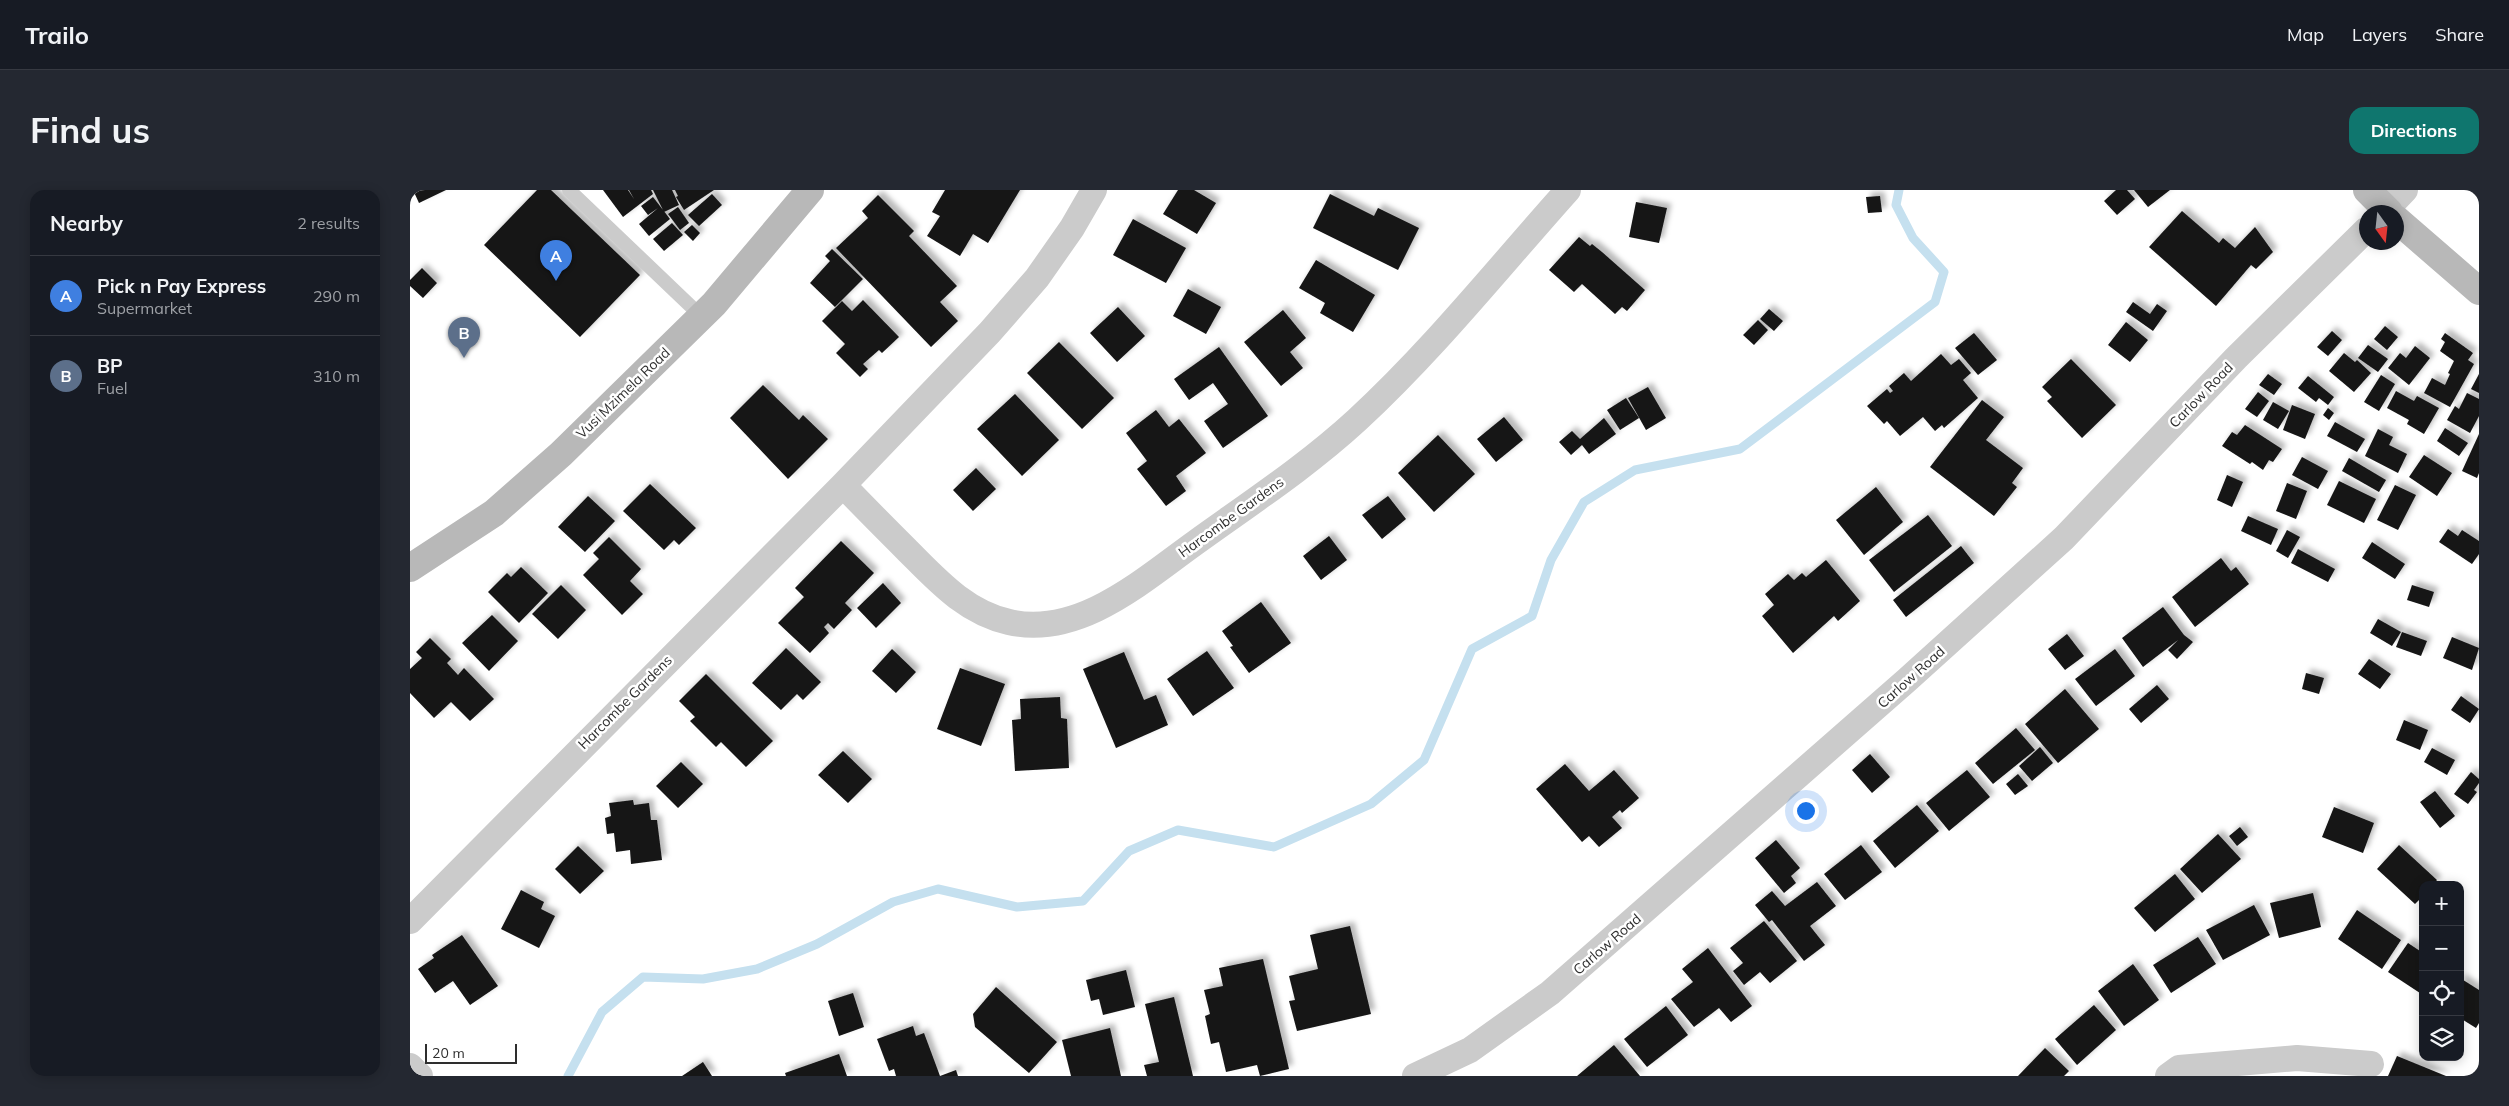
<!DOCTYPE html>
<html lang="en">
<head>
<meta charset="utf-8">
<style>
  :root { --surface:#171b24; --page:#242831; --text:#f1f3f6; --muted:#9ea1a6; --line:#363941; --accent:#0f766e }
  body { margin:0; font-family:Mulish,sans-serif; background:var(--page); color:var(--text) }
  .controls { position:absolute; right:15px; bottom:15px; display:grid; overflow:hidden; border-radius:10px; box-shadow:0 2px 12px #0003 }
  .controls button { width:45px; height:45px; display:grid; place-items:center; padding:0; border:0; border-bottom:1px solid var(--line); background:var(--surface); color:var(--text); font:25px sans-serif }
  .compass { position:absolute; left:1949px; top:15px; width:45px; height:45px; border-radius:50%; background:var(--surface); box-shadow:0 2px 12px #0003; rotate:165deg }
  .scale { position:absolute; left:15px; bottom:12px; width:92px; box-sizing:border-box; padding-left:5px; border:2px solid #2e2e2e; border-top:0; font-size:14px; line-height:18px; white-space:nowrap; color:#2e2e2e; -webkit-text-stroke:4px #fff; paint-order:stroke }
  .you { position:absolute; left:1395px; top:620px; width:18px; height:18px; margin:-12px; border:4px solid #fff; border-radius:50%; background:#1a73e8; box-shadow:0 0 0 8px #1a73e833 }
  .badge { display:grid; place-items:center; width:32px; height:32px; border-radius:50%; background:var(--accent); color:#fff; font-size:16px; font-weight:700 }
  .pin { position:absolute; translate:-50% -41px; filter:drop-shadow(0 1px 2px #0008) }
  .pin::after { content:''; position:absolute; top:26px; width:18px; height:15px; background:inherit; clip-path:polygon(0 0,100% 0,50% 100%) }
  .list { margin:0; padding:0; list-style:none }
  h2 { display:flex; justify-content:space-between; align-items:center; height:65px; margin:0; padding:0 20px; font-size:21px }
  h2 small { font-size:16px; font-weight:400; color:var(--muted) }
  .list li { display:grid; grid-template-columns:32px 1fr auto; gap:15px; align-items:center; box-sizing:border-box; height:80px; padding:0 20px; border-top:1px solid var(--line) }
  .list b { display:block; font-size:19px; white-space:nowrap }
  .list p { margin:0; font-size:16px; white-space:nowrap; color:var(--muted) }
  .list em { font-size:16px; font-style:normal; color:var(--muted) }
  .icon { flex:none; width:28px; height:28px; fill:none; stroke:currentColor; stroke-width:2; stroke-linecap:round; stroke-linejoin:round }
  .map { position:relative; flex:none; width:2069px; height:886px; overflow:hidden; border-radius:15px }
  header { display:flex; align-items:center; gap:30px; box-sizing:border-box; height:70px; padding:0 25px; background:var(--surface); border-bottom:1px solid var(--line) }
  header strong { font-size:24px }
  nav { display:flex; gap:28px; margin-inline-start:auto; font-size:18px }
  .intro { display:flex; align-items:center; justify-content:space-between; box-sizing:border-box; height:120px; padding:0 30px }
  h1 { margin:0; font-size:35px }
  .button { padding:12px 22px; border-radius:15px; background:var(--accent); color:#fff; font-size:18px; font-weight:700 }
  main { display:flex; gap:30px; padding:0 30px }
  aside { flex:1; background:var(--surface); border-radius:15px; box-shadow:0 2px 12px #0003 }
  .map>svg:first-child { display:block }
</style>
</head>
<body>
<header>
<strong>Trailo</strong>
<nav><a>Map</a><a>Layers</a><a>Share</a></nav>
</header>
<div class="intro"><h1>Find us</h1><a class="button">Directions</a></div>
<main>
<aside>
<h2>Nearby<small>2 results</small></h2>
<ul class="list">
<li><span class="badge" style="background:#3f7fe0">A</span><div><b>Pick n Pay Express</b><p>Supermarket</p></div><em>290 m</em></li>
<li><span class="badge" style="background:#5c6f8a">B</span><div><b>BP</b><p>Fuel</p></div><em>310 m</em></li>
</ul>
</aside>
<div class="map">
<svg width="2069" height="886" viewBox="0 0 2069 886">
  <defs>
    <filter id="shadow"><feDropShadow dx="4.5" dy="-4.5" stdDeviation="2.5" flood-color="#0004"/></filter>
  </defs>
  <rect width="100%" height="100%" fill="#fff"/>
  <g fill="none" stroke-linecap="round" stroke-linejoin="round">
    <path stroke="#c5e0ef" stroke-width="9" d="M158 886 192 822 233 787 293 789 347 779 407 754 483 712 528 699 607 717 673 711 719 661 768 640 864 657 961 614 1014 570 1062 459 1122 426 1141 370 1174 312 1225 280 1330 259 1525 112 1534 82 1503 48 1486 15 1489 0"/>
  </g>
  <path fill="#151515" filter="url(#shadow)" d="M3 0H36L9 13Z
    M127 0H141L230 85 170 147 74 55Z
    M193 0H218L224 9 219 0H241L243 4 213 27Z
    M243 0H262L269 15 254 22Z
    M265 0H304L274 20 266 7 268 6Z
    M535 0H610L578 53 563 44 550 66 517 46 530 26 522 22Z
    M768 0H784L806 13 787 44 753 24Z
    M1706 0H1717L1725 9 1707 25 1694 11Z
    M1724 0H1760L1738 17Z
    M302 4 312 15 289 36 278 25Z
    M920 4 964 26 968 18 1009 38 988 80 903 38Z
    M468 5 504 41 499 46 547 96 530 112 548 131 521 157 426 58 458 28 452 21Z
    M1470 6 1472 22 1458 23 1456 7Z
    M243 7 260 29 239 46 229 34 248 18 238 25 231 16Z
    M1226 12 1257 18 1249 53 1219 47Z
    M268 17 279 33 270 40 258 24Z
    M1772 21 1809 53 1813 48 1825 58 1845 37 1863 62 1846 79 1841 75 1806 116 1739 57Z
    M723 29 776 58 756 93 703 65Z
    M262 33 273 45 254 61 243 49Z
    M282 35 290 43 283 51 274 42Z
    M1169 47 1180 56 1182 54 1192 62 1235 100 1217 121 1212 117 1205 124 1172 94 1164 102 1139 80Z
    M422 59 453 89 425 117 400 93 420 71 415 66Z
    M906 70 965 105 943 142 910 123 915 113 889 98Z
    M12 78 27 93 13 108 0 96V90Z
    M778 99 811 117 796 144 763 126Z
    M453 110 489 147 472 163 469 160 453 174 458 179 450 187 426 163 435 154 412 131 432 111 442 121Z
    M1723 112 1740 124 1747 114 1757 121 1743 141 1716 122Z
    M708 117 735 146 707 172 680 143Z
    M1359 119 1373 131 1364 141 1350 129Z
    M873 120 896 148 880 162 893 178 871 196 834 152Z
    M1348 130 1358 140 1344 155 1333 145Z
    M1716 132 1738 150 1720 172 1698 155Z
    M1975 136 1988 147 1977 160 1964 149Z
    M1922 141 1932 150 1918 166 1907 157Z
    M1564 143 1587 170 1568 185 1545 158Z
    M2035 143 2063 163 2058 170 2064 174 2040 217 2014 203 2022 188 2035 195 2040 184 2038 183 2044 171 2030 161 2035 152 2031 149Z
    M649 152 704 208 672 239 617 183Z
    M1958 155 1978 169 1968 182 1948 168Z
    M2005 156 2020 168 1999 195 1978 178 1990 163 1996 168Z
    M809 157 858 226 813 258 794 231 818 214 803 193 779 210 764 189Z
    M1934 163 1945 172 1947 170 1961 183 1944 202 1919 181Z
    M1531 164 1541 175 1549 169 1561 183 1553 190 1568 208 1534 238 1532 235 1525 241 1513 227 1490 246 1477 231 1474 234 1457 216 1477 199 1480 203 1483 201 1479 196 1494 183 1501 191Z
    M1661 169 1706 215 1672 248 1637 211 1642 207 1632 197Z
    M1858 184 1872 194 1864 205 1849 195Z
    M2069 184V203L2061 199Z
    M1971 185 1985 194 1969 221 1954 212Z
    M1898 186 1924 207 1918 215 1909 208 1906 212 1888 198Z
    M353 195 389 230 393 225 418 249 378 289 320 228Z
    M1238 197 1256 228 1236 240 1218 208Z
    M1986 201 2004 211 2007 206 2029 218 2014 244 1997 234 1999 230 1977 218Z
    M1848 202 1859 211 1847 227 1835 219Z
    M2057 203 2069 209V226L2060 243 2037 230 2045 216 2049 219Z
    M605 204 649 250 612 286 567 239Z
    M1216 208 1229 228 1210 240 1197 220Z
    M1572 210 1594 227 1576 250 1613 278 1602 293 1607 297 1584 326 1520 277Z
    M1863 212 1879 221 1868 239 1853 230Z
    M1882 215 1905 224 1895 249 1873 240Z
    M1918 218 1924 223 1919 230 1913 225Z
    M746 220 759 237 769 229 796 263 766 286 776 301 756 316 727 279 737 271 716 243Z
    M1094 227 1113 250 1086 272 1067 249Z
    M1194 228 1206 244 1179 264 1172 255 1161 265 1149 252 1162 241 1170 249Z
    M1925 232 1955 249 1947 262 1917 246Z
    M1835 235 1872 259 1863 272 1859 270 1853 280 1842 272 1840 274 1812 256 1822 242 1827 245Z
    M2035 238 2058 253 2049 266 2027 251Z
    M1968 239 1983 247 1979 255 1997 264 1988 283 1955 266Z
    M2069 244V283L2067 288 2052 281Z
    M1028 245 1065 284 1024 322 988 283Z
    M2014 265 2042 283 2027 306 1999 287Z
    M1892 267 1918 281 1908 299 1882 285Z
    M1939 268 1976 290 1969 302 1932 281Z
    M566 278 586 299 563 321 543 300Z
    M1817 285 1833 292 1822 317 1807 310Z
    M1929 291 1966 309 1954 333 1917 315Z
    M1877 293 1897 301 1886 329 1866 321Z
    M240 294 286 338 269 355 264 350 254 360 213 321Z
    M1985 295 2006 305 1988 340 1967 330Z
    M1466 297 1493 332 1454 365 1426 330Z
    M178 306 205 331 175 362 148 337Z
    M978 306 996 329 972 349 952 325Z
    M1518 325 1542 356 1484 402 1459 370Z
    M1838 326 1868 339 1861 355 1831 341Z
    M2038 339 2048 346 2052 340 2069 351V364L2062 374 2029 352Z
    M1877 340 1890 347 1878 368 1866 361Z
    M919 346 937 370 911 390 893 366Z
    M199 347 231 379 220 391 233 404 212 425 173 385 189 369 183 363Z
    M431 351 464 383 435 413 442 420 424 439 418 433 414 437 419 443 400 463 368 433 394 407 385 398Z
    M1962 352 1995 374 1985 389 1952 368Z
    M1551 356 1564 373 1496 427 1483 410Z
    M1888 359 1925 379 1918 392 1881 373Z
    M1811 368 1821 381 1826 377 1839 394 1785 437 1762 407Z
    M1416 370 1450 411 1428 431 1424 426 1383 463 1352 426 1364 415 1355 404 1378 384 1384 390 1392 383 1396 387Z
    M111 377 138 403 109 433 78 402 97 383 101 387Z
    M473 393 491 413 466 438 447 418Z
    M151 395 176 420 148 449 122 424Z
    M2002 395 2024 402 2019 417 1997 410Z
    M851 412 881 453 839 483 820 457 823 456 812 441Z
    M1753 417 1774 445 1783 452 1767 469 1758 460 1768 450 1733 477 1712 448Z
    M82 425 108 451 79 481 52 453Z
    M1968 429 1991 442 1982 456 1960 443Z
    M1992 442 2017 451 2011 466 1986 457Z
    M1657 444 1674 466 1655 480 1638 459Z
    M2042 447 2069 458 2062 480 2033 468Z
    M20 448 41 469 37 473 48 485 54 478 84 509 60 531 41 512 24 528 0 503V479L12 468 6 462Z
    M376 458 411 492 393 510 387 504 371 520 342 493Z
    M482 459 506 482 486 503 462 481Z
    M1705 459 1725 486 1686 516 1665 489Z
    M797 461 824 498 783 526 757 489Z
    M714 462 734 510 746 505 758 535 706 558 673 479Z
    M1959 469 1981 484 1970 499 1948 484Z
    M550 478 595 494 571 556 527 539Z
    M1896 483 1914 488 1909 504 1892 499Z
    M296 484 363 551 336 577 311 552 306 557 280 531 285 527 269 511Z
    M1747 495 1759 509 1731 533 1719 519Z
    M1655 499 1689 539 1648 573 1615 534Z
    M2051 506 2069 519 2060 533 2041 520Z
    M650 507 651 528 657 529 659 578 605 581 602 530 611 529 610 509Z
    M1994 530 2018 540 2010 560 1986 550Z
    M1606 538 1625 560 1583 594 1565 573Z
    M1630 557 1643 573 1622 591 1609 576Z
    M2022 558 2045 570 2037 585 2014 572Z
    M433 561 462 589 438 613 408 585Z
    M1460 564 1480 587 1462 603 1442 580Z
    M271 572 293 594 268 618 246 596Z
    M1155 574 1179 601 1204 580 1229 608 1212 623 1210 620 1202 627 1212 638 1189 657 1179 646 1172 652 1126 599Z
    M1557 580 1580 607 1539 641 1516 613Z
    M2061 582 2069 589V593L2064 600 2067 602 2058 614 2044 604Z
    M1608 584 1618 596 1605 605 1596 594Z
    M2025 601 2045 626 2030 638 2010 612Z
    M223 610 224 615 239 613 241 630H247L252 670 221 674 220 660 206 662 204 643 197 644 195 628 201 626 199 613Z
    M1507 615 1529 641 1485 678 1463 651Z
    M1924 617 1964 633 1953 663 1912 647Z
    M1830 637 1838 647 1827 656 1819 646Z
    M1808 644 1831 669 1792 703 1770 679Z
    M1366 650 1390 678 1381 686 1386 693 1374 703 1345 668Z
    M1451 655 1472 682 1435 710 1414 684Z
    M1989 655 2027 690 2023 695H2013V706L2005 714 1967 679Z
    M168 656 194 681 170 704 145 679Z
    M1765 684 1785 709 1745 742 1724 718Z
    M1407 692 1426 716 1400 736 1415 755 1394 771 1362 730 1359 732 1345 715 1362 701 1375 716Z
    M111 700 134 712 131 719 145 726 129 758 91 739Z
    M1903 703 1911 737 1869 748 1860 713Z
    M1844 715 1860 745 1813 770 1796 740Z
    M1947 720 1991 750 1972 779 1928 749Z
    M1354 731 1387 771 1360 793 1350 782 1334 795 1323 781 1333 773 1320 758Z
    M940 736 961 824 887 841 879 811 885 810 879 786 908 779 900 745Z
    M52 745 88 796 60 815 43 791 25 803 8 779 24 768 22 765Z
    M1788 747 1806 774 1761 803 1743 775Z
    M1998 753 2013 763V805L1978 782Z
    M1298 758 1342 816 1321 832 1309 818 1284 837 1261 809 1283 792 1272 779Z
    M853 769 879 879 850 886 847 875 816 882 809 852 801 854 795 826 800 824 794 800 813 796 809 778Z
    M1723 774 1749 810 1714 836 1688 801Z
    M716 780 725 817 693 825 689 809 681 811 676 790Z
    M2050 788 2069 800V833L2066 838 2050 828Z
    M586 797 647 852 619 883 565 837 563 824Z
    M443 803 454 837 429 846 418 811Z
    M764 807 783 886H737L734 875 749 872 735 814Z
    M1684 815 1706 840 1667 875 1645 849Z
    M1256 816 1278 845 1237 877 1214 849Z
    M503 836 506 846 514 843 530 886 546 880 548 886H486L484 879 479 881 467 849Z
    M700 838 711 886H661L652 850Z
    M1204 855 1230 886H1167Z
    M1635 858 1659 881 1654 886H1608Z
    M429 864 437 886H376L375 883Z
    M1987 866 2036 886H1978Z
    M293 872 302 886H272Z"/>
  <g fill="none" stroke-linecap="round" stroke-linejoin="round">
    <path stroke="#cbcbcb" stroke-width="14" d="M159 0 291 126"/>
    <path stroke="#cbcbcb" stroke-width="26" d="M1974 22 1995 0
      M433 295C454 317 475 338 496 359 527 390 555 422 599 432 669 448 732 391 785 353 839 314 897 276 947 230 1023 160 1089 77 1158 0
      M0 731 433 295 580 142 627 88 662 38 684 0
      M0 876 10 886
      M1005 886 1060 860 1140 803 1497 490 1654 348 1826 168 1956 40
      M1758 886 1769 878 1887 868 1961 874"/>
    <path stroke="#b8b8b8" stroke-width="28" d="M1957 0 1979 22
      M1986 29 2069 101
      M0 378 84 323 151 264 304 114 400 0"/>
  </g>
  <g text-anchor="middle" stroke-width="5" stroke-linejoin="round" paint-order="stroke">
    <g font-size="14" fill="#2e2e2e" stroke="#fff">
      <text transform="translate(213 203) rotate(-44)" y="5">Vusi Mzimela Road</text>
      <text transform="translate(1791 205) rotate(-46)" y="5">Carlow Road</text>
      <text transform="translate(821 327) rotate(-36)" y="5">Harcombe Gardens</text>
      <text transform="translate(1501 487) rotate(-42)" y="5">Carlow Road</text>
      <text transform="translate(215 512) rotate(-45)" y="5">Harcombe Gardens</text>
      <text transform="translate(1197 754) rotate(-41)" y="5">Carlow Road</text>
    </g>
  </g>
</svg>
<div class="controls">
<button>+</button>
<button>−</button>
<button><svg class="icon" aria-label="locate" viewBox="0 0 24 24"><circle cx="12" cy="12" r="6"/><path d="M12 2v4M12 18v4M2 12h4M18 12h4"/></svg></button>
<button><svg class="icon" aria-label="layers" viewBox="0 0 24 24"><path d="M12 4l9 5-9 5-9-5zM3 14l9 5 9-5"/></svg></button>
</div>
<svg class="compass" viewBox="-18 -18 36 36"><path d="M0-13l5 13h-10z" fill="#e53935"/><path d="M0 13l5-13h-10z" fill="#9ea1a6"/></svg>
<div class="scale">20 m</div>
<div class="you"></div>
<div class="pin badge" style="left:146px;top:91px;background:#3f7fe0">A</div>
<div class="pin badge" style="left:54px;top:168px;background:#5c6f8a">B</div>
</div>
</main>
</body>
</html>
